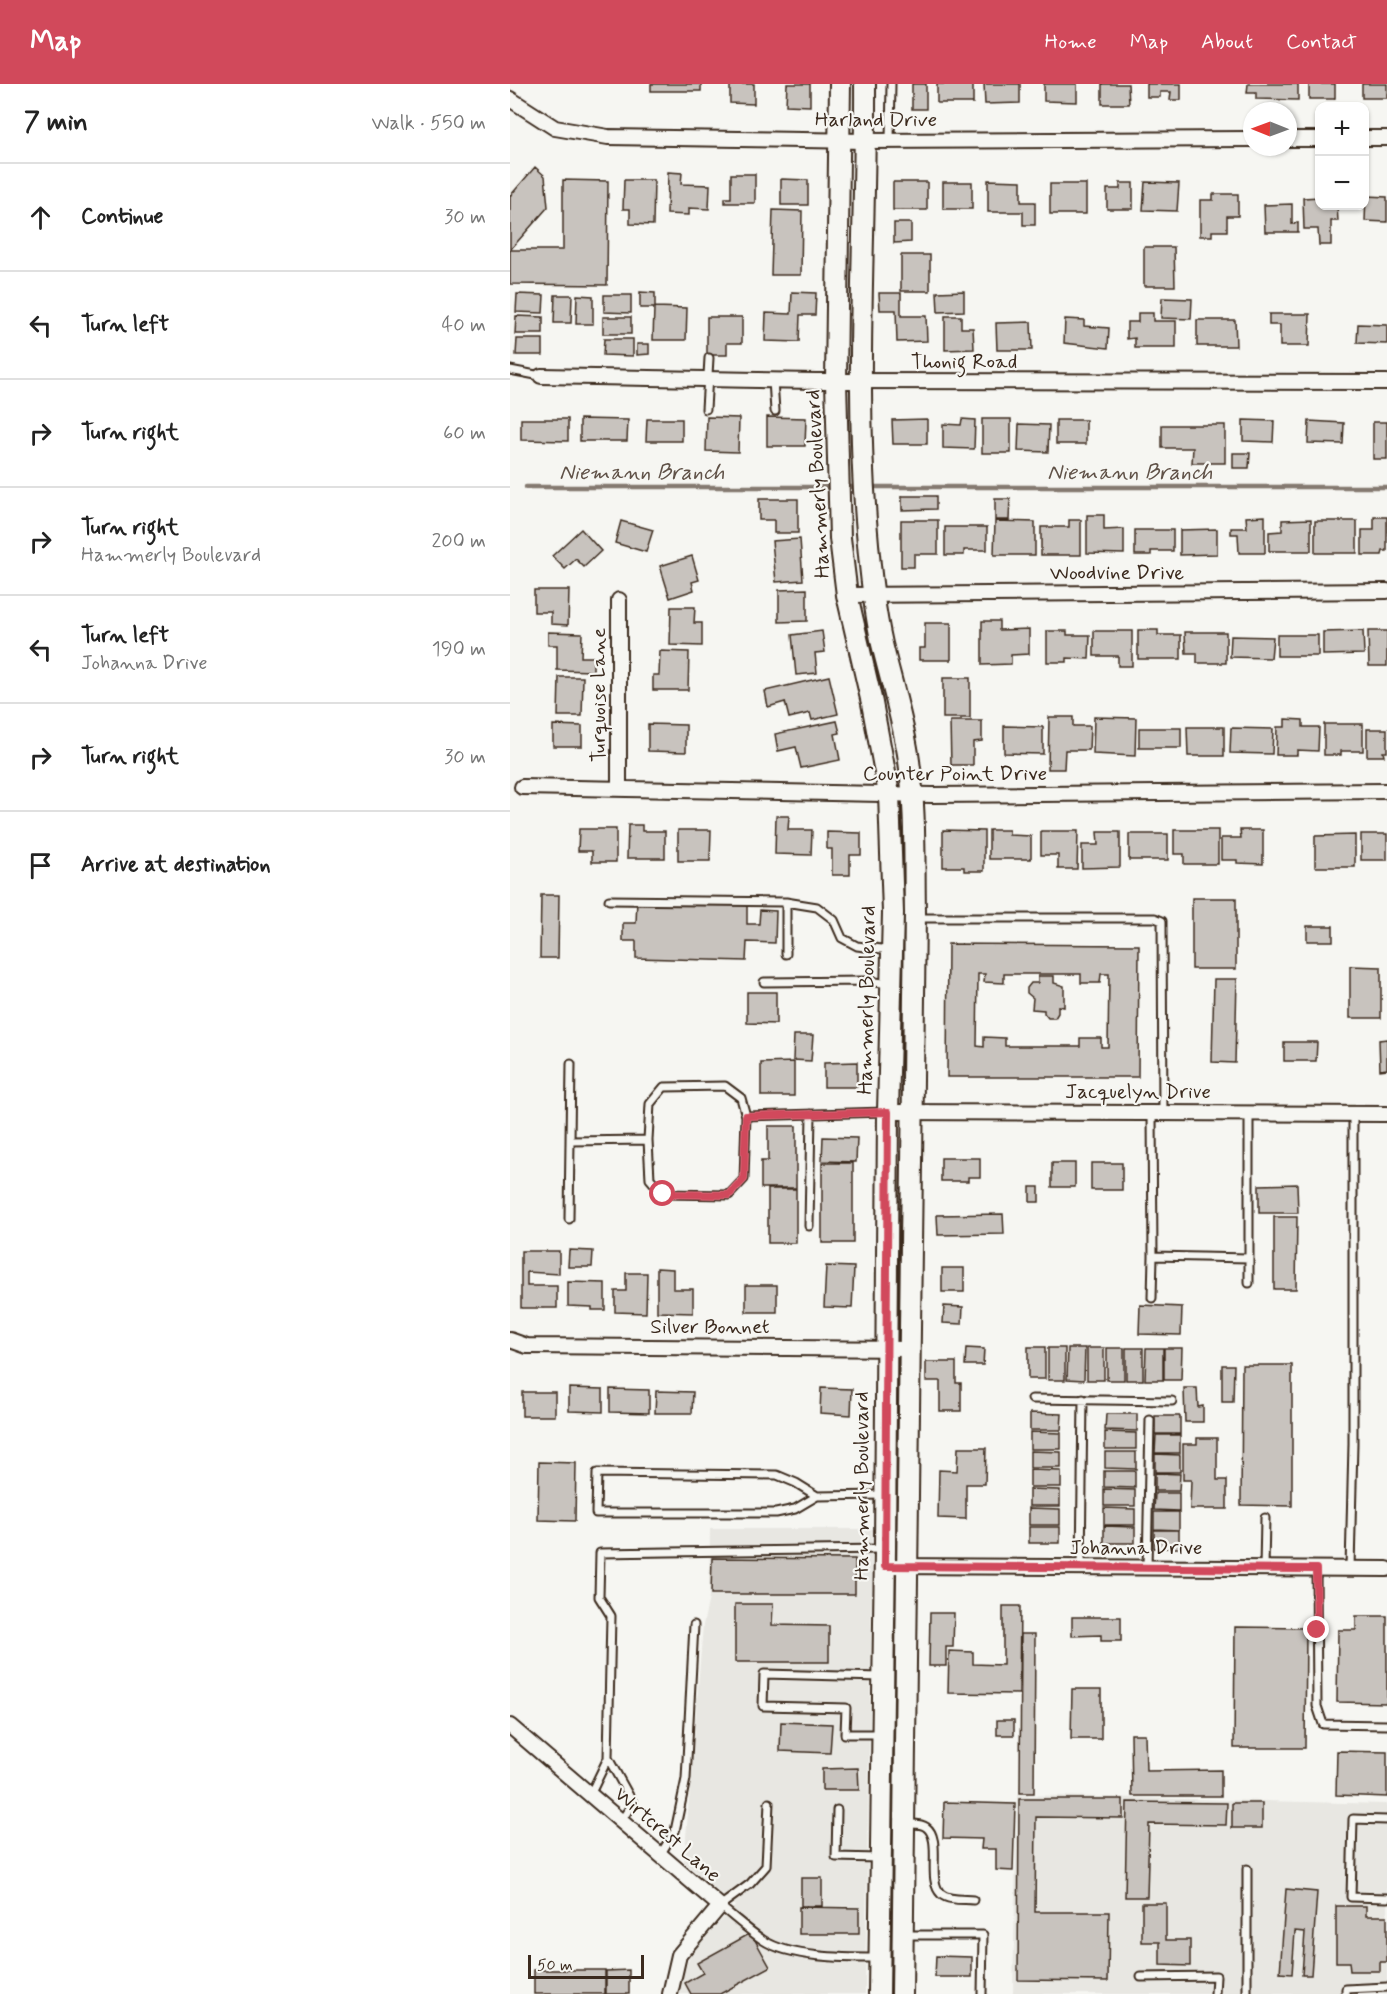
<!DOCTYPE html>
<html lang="en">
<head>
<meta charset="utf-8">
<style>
  :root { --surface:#fff; --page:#f6f6f6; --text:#222; --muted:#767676; --line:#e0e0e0; --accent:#d1495b }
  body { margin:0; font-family:Mynerve,sans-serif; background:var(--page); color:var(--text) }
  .controls { position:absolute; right:18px; top:18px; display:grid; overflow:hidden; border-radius:12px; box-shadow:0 2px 4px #0004 }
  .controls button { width:54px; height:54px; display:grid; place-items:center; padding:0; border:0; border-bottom:2px solid var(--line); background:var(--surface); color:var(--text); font:30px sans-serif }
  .compass { position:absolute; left:733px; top:18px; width:54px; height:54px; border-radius:50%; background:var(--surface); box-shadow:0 2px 4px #0004; rotate:271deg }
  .scale { position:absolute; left:18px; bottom:15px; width:116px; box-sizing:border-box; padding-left:6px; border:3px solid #3b2a1e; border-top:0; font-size:16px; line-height:21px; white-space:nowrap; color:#3b2a1e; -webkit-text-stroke:4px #f6f6f2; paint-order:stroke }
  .stop { position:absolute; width:18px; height:18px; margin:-14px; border:4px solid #d1495b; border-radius:50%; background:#fff }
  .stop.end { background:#d1495b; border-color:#fff; box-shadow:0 2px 6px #0008 }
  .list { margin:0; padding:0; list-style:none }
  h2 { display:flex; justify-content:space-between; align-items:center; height:78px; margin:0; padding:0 24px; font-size:26px }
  h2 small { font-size:20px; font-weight:400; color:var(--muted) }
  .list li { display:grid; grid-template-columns:39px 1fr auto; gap:18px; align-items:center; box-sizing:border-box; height:108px; padding:0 24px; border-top:2px solid var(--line) }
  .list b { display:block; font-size:22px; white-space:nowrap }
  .list p { margin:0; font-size:20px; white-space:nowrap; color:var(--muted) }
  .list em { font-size:20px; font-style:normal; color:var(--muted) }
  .icon { flex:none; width:33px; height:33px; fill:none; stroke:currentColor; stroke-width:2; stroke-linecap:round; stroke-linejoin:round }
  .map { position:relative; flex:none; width:877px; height:1910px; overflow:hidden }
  header { display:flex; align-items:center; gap:36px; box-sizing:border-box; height:84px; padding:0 30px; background:var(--accent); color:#fff }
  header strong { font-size:28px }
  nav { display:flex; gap:33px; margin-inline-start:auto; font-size:21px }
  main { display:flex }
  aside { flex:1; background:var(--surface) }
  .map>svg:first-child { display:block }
</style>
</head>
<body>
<header>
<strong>Map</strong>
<nav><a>Home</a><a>Map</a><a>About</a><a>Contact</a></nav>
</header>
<main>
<aside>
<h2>7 min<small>Walk · 550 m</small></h2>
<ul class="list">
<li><svg class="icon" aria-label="ahead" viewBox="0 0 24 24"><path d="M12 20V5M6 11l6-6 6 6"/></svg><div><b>Continue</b></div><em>30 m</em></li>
<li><svg class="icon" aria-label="left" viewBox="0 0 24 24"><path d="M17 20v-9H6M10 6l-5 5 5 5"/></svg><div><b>Turn left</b></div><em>40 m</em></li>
<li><svg class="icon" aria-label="right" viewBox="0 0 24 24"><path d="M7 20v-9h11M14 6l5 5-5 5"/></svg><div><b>Turn right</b></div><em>60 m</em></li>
<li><svg class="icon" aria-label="right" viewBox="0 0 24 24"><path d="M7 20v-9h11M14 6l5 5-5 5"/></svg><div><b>Turn right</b><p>Hammerly Boulevard</p></div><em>200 m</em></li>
<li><svg class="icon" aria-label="left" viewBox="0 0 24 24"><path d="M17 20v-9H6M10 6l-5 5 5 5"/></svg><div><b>Turn left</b><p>Johanna Drive</p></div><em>190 m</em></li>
<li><svg class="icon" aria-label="right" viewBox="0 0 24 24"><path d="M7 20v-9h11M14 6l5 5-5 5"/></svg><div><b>Turn right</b></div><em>30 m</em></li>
<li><svg class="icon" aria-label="arrive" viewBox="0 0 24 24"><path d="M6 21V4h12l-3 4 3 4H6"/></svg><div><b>Arrive at destination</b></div></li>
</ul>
</aside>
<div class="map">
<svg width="877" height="1910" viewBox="0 0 877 1910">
  <rect width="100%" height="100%" fill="#f6f6f2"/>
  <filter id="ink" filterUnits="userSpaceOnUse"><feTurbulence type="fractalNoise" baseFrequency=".0167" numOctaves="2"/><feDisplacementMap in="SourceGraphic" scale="12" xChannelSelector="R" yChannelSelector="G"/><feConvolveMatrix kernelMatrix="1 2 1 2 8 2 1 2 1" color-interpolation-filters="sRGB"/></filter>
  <g filter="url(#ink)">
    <path fill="#e8e7e2" d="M200 1445H363L355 1910H169V1900L182 1867 225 1822 174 1778 193 1541 199 1514Z
      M507 1711 877 1720V1910H503Z"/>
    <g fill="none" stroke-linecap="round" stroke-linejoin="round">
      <path stroke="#857a71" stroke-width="4.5" d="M16 403H319
        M337 403H344
        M362 403H877"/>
    </g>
    <path fill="#c8c3be" stroke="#3b2a1e" stroke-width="1.5" fill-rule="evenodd" d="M141 0H191V7H141Z
      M220 0H244V20L220 19Z
      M277 0H300V22L276 21Z
      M402 0H416V25H402Z
      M427 0H463V19H427Z
      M474 0H510V19L475 20Z
      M534 0H567V18L534 17Z
      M592 0H618L619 20H592Z
      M637 0H671V16H660L661 8H650V13H637Z
      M738 0H788V16L746 15V9H737Z
      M799 0H825V15H799Z
      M852 0H877V14H852Z
      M25 83 35 92 38 123 0 166H53V96L98 97 97 201 0 200V112Z
      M158 88 172 89 171 100 200 101 199 125 179 124V131L157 130Z
      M221 90H245V119H215V114H221Z
      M271 95 298 96V121H271Z
      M114 96H144L143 141 120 140V125H113Z
      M478 96 511 97V118H525V141H513V128H478Z
      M383 98H417V126H383Z
      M433 98H462V125H433Z
      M635 98 669 99 667 127 633 126Z
      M610 99H623V125H597V105H610Z
      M540 100H576V130H540Z
      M703 110H728V132H717V147H702V152H690V116H703Z
      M856 112 877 113V138L855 137Z
      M810 113V122H827L828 137H821V161H809L808 145H794L793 114Z
      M782 120V140L788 139V148H755L754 121Z
      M263 126 292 127 291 191H261Z
      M384 139H401V158L384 159Z
      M634 163H664L665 202H634Z
      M391 171H420V207H391Z
      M454 207V227L428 228 427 208Z
      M130 208 145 209V223L177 224 176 256H143L144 224H130Z
      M282 208 306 209 305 231H290L289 258 255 257 256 229 281 230Z
      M369 209H391V232H416L417 257 387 258 386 226H370Z
      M7 210 34 211 33 229 6 228Z
      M45 211H62L61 239H44Z
      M67 211 83 212V240H66Z
      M94 211H121V229L94 228Z
      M652 214 682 215 681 235 651 234Z
      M628 229H643V237H666V264H625V254L617 255V238H628Z
      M759 230H800L799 262H770V241H759Z
      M6 232 33 233V250H5Z
      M435 232H451V244H463L464 265 435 266Z
      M93 233H121V250H93Z
      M197 233H232V259H217V271H197Z
      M555 235 574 236V242L599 244 598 264 554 259Z
      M687 236H725L726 262H687Z
      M521 238 522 266H487L486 239Z
      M848 240 877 241V260L847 259Z
      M7 255H33V271H6Z
      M94 255H123V272L93 271Z
      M127 260H139V270L127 271Z
      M197 333 229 334 228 368 196 367Z
      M257 333 296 334 295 362H257Z
      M11 335H58V357L11 356Z
      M70 335 118 336 117 357H70Z
      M137 335H172V357H136Z
      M417 335V360H383L382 336Z
      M452 335 465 336 464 365 433 364V340L451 341Z
      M472 335H501V369H472Z
      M546 336H576V360H546Z
      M733 336 764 337 763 358 733 357Z
      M799 337 834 339 833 360 798 359Z
      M863 338H877V375H863Z
      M509 340 539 341 538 368 508 367Z
      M652 341H715V379H682L683 364H652Z
      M723 369H740L739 384H723Z
      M392 412H426V425L392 426Z
      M249 415H288V449H264V436H249Z
      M485 415H500L499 436H485Z
      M577 431H594V446L614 445V470L577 469Z
      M755 432V469H729L728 450H721V444H737L736 433Z
      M864 433H877V467H873L872 471H852V446H864Z
      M801 435V467H759V448L772 447V436Z
      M391 436H428V470H404V483H391Z
      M559 436H571V471H531V443H559Z
      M111 437 143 446 136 468 105 459Z
      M485 437 525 438V471H484Z
      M805 437H847V469H805Z
      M435 443H477V466H454V471H435Z
      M71 445 91 467 74 483 66 475 55 485 42 472Z
      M707 445V470L670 471V446Z
      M625 446H663V467H641V471H625Z
      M290 455 293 496 266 498 262 457Z
      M182 472 189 496 182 498 184 506 160 514 150 482Z
      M297 505V537L269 538V506Z
      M24 506H59L58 541 41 540V528H24Z
      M161 523H185L184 539H192V562L160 561Z
      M472 537H489V546L519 545V570L501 571V580L472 581Z
      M415 539H441V576H409V564H415Z
      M628 546H648V551H671V575H628Z
      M312 547 315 568 305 569 307 589 286 591 282 551Z
      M537 547H557V551H580L579 575 557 574V578H537Z
      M584 547H622V582H608V572H584Z
      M853 547 854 570 813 571V548Z
      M858 547H877V582H859Z
      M38 548 72 549 71 573H83V587L47 586V561H38Z
      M675 548H716V579H687V569H676Z
      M767 551H808V572H767Z
      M721 552 763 553 761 574 720 573Z
      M150 567 179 568 178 606H143V591H149Z
      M319 592 328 630 302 636 300 629 279 634 275 618 258 623 255 607Z
      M49 593H73L72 632H48Z
      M433 594H460V634H433Z
      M539 633H563V642H580L579 666H555L554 685H538Z
      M584 633 626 634 625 672 583 670Z
      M775 635 793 636V643H809L808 667 787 666V671H766L767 643H775Z
      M327 637 330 649 325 650 330 676 291 684 286 663 268 667 265 650Z
      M440 637H472V657L463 658V681H441Z
      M138 640 176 641V668L138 667Z
      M814 640H853V667H831V671H814Z
      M43 641 72 642V662H43Z
      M494 642 533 643V670L494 669Z
      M677 643H714V672H678Z
      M629 644H671V664H629Z
      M721 644 763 645 762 670 720 669Z
      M857 645H877V668H873L874 672H857Z
      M266 732H279L278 746H302L301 771 265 770Z
      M118 741H132V747H155V774H117Z
      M69 745H106V778H82V767H68Z
      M168 746H201L200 777H168Z
      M433 746 474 747V787H454V783H433Z
      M479 746H499V751L521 752V775H479Z
      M664 746H708V780H674V770H664Z
      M730 746H753V780L727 779V776H711V754H731Z
      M531 747H568L567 785H548V771H531Z
      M317 748 351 749V771H340V791H322V765H317Z
      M587 748H610V783L572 784V761H588Z
      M619 750H658V776H619Z
      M851 750H877V776H851Z
      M845 751V783H805V752Z
      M31 811H49L48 874H30Z
      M682 814H726V885H682Z
      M127 816 237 820V840H249L250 826 266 827 265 859 237 858 236 877 126 874V857H113V839H126Z
      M797 842H823V857H797Z
      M438 860 629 861 628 993H437ZM468 890H475L474 898 494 899V890H571V899H590L591 890H599L598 963H591V954H570V962H495V954L474 953V963L467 962Z
      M840 882 871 883V934H840Z
      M528 892H544V899L554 902V923L548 922V929L545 934H538L534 929V926L522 925 523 914 517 909V904L521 899H528Z
      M704 895H727L725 979 702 978Z
      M237 908H266V940L237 939Z
      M284 951H303L301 977 283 976Z
      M877 955V985L870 986 869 956Z
      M774 958H807L806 977H774Z
      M284 978V1012H251V979Z
      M347 978V1003H314V979Z
      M258 1042H286V1104H251V1077H258Z
      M313 1053 347 1054 346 1078 312 1077Z
      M431 1074H470V1093H458V1097H431Z
      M312 1079H343V1159H312Z
      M542 1079H565V1103H542Z
      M581 1079H612V1106H581Z
      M787 1100 788 1129H749V1101Z
      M520 1103H529V1118H520Z
      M258 1105H286V1159H258Z
      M493 1130 494 1150 428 1151 427 1131Z
      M764 1133H787L786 1205H764Z
      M59 1166 83 1167 82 1183H58Z
      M11 1167H49V1190L17 1188V1202H47V1224H11Z
      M316 1182 344 1183 342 1224 314 1223Z
      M147 1184 163 1185V1205H183V1229L147 1228Z
      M432 1184H454V1208H432Z
      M116 1189H137L136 1229 105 1228V1207H116Z
      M58 1198 95 1199V1226H82V1223L58 1222Z
      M236 1201H267V1228H236Z
      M630 1221 672 1223 671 1251 629 1250Z
      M434 1222 453 1223 452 1240 433 1239Z
      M518 1263H535V1295H518Z
      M456 1264 474 1265 473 1281H455Z
      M538 1264H555V1296H538Z
      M558 1264H575L574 1296 557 1295Z
      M577 1264H594V1296H577Z
      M597 1264H614V1296H597Z
      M616 1264H633V1296H616Z
      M636 1264H653V1296H635Z
      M654 1264H672L671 1296H654Z
      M416 1278H446V1299H451V1327H430V1297H416Z
      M712 1281H724L723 1318H712Z
      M732 1281H782V1422L731 1421Z
      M59 1304 93 1305V1328L59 1327Z
      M311 1304 342 1305 341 1331 310 1329Z
      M674 1304H687L688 1323 693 1322V1338H675Z
      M100 1305 139 1306V1329L100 1328Z
      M146 1307 183 1308 182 1329H145Z
      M12 1308H45V1332H12Z
      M520 1329 552 1330 551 1346H520Z
      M596 1330H627V1347L595 1346Z
      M645 1332H670V1350H645Z
      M520 1348 551 1349V1365H520Z
      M595 1348 626 1349V1365H595Z
      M646 1351H670V1369H645Z
      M687 1354H707V1396H717V1425H680L681 1396H673V1360H687Z
      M448 1364H476L475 1400H456V1435L428 1434 429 1386 447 1387Z
      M520 1367 551 1368V1384H520Z
      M595 1368H626V1385L595 1384Z
      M645 1370 670 1371V1388H645Z
      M29 1378 66 1379 65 1437 28 1436Z
      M520 1386 551 1387V1403H520Z
      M594 1387H625V1404L594 1403Z
      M645 1389 670 1390 669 1407H645Z
      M519 1405 550 1406V1422H519Z
      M594 1405 625 1406V1422H594Z
      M645 1409H669V1427L644 1426Z
      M519 1424 550 1425V1441H519Z
      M594 1424 625 1425V1441H594Z
      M644 1428H669V1446L644 1445Z
      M594 1442 625 1443V1459H594Z
      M519 1443H550V1459H519Z
      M644 1446H669V1464H644Z
      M202 1474 345 1475V1510H201Z
      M225 1520H263L262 1541 319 1542V1578H225Z
      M493 1522H510L509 1610 438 1609 439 1567 463 1568V1580L493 1581Z
      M420 1529H444L443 1563H436V1582H419Z
      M846 1532H877V1619L827 1618 828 1546H846Z
      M562 1533H611V1557H591V1551L562 1552Z
      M725 1543 796 1544 795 1664H724Z
      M511 1550H525L524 1709H510Z
      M562 1605H591V1655H561Z
      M487 1636H504V1651H487Z
      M271 1638 322 1640 320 1669 270 1667Z
      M621 1650H635L636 1687 711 1686V1712H622Z
      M827 1667 877 1668V1713L826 1711Z
      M348 1684 349 1706H312V1685Z
      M509 1715H613V1734L526 1733 525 1828H599L598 1897 508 1896Z
      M434 1718 505 1720 503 1787 486 1786V1765H471L472 1755 433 1754Z
      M617 1718 717 1719 716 1741 639 1740 637 1813H615Z
      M722 1719H752V1744H722Z
      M291 1794H312V1822H291Z
      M776 1805 807 1808 801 1891H792L795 1848 785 1847 782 1890 770 1889Z
      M632 1819H656V1856H680V1882L650 1881V1858H632Z
      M826 1822H856V1832H877V1878H870V1887H840L839 1878H826Z
      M289 1823 349 1824V1850H289Z
      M241 1849 260 1883 210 1910H181L175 1899 193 1889 187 1879Z
      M426 1872 462 1873V1893H425Z
      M24 1886H95V1910H24Z
      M119 1886V1910H96V1887Z"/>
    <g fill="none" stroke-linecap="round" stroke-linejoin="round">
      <g stroke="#3b2a1e" stroke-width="11">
        <path id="service" d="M380 56 381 0
          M0 286 31 292
          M263 296 265 327
          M196 325 199 274
          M99 816 276 818 307 823 324 836 332 854 347 862 380 866
          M407 834H645L652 837 653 1029
          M276 870V818
          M254 898 358 897 379 900
          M61 980 60 1057 138 1056
          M642 1029 643 1172 739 1174
          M236 1032 234 1095 219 1111 153 1110 140 1095 138 1056 140 1020 154 1003 215 1002 231 1014 236 1032 375 1028
          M59 1135 60 1057
          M299 1142 301 1030
          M739 1199V1029
          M642 1214 643 1172
          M522 1315 662 1317
          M307 1412 285 1425 266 1429H86L87 1389 267 1391 286 1399 307 1412 373 1411
          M571 1484 573 1315
          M637 1484 640 1336
          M840 1484 843 1360V1030
          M754 1485 755 1434
          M806 1485 807 1622 813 1640 877 1641
          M370 1650H335L336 1624 253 1622 254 1590 371 1593
          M80 1711 98 1674
          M259 1719 256 1782 240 1800 210 1822C224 1833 238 1846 253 1856 280 1874 335 1874 367 1874
          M327 1726 326 1773 368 1774
          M877 1736 843 1735 841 1813 877 1814
          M111 1737 123 1719 98 1674 101 1532 89 1513 90 1469 373 1465
          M397 1740C403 1740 411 1739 416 1743 433 1755 416 1796 431 1810 439 1817 454 1815 463 1816
          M150 1771 165 1747 176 1695 184 1541
          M394 1851H473L472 1910
          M631 1893 706 1892 705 1910
          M737 1910V1785
          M836 1910V1905L877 1903"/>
      </g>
      <g stroke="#3b2a1e" stroke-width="18">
        <path id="minor" d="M0 15 45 44 98 53 355 57 742 55
          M854 54H877
          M778 55H810
          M31 292 306 297 877 298
          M337 511 877 507
          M12 703 422 711 877 707
          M109 705V516
          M378 1028 877 1030
          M0 1256 17 1262 401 1265
          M375 1482 877 1485
          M0 1642 210 1822 169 1871 160 1910"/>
      </g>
      <g stroke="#3b2a1e" stroke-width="24">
        <path id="secondary" d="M330 0 326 297 330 454 337 511 362 619 379 710 383 829 378 1028 375 1465 369 1910
          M355 0C356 149 344 299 357 448 360 486 364 524 372 560 381 597 392 633 398 670 406 722 404 776 405 829L392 1910"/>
      </g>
      <use href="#service" stroke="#f6f6f2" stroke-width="7"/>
      <use href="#minor" stroke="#f6f6f2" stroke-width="14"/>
      <use href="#secondary" stroke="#f6f6f2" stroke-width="20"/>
    </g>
  </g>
  <g fill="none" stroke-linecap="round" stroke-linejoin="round" filter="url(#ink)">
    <path stroke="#d1495b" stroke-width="8" d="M153 1110 219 1111 234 1095 236 1032 378 1028 375 1482 806 1485 807 1546"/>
  </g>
  <g text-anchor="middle" stroke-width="4.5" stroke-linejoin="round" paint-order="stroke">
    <g font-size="21" fill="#3b2a1e" stroke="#f6f6f2">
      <text x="366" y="42">Harland Drive</text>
      <text x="454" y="284">Thonig Road</text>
      <text transform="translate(307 400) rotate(-93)" y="7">Hammerly Boulevard</text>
      <text x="607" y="495">Woodvine Drive</text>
      <text transform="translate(88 611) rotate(-90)" y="7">Turquoise Lane</text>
      <text x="445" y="696">Counter Point Drive</text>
      <text transform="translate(356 916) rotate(-89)" y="7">Hammerly Boulevard</text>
      <text x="628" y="1014">Jacquelyn Drive</text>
      <text x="200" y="1249">Silver Bonnet</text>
      <text transform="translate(351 1402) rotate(-90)" y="7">Hammerly Boulevard</text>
      <text x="626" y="1470">Johanna Drive</text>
      <text transform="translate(158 1750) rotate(41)" y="7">Wirtcrest Lane</text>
    </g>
    <g font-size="22" font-style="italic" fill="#605248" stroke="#f6f6f2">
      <text x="132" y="395">Niemann Branch</text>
      <text x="620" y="395">Niemann Branch</text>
    </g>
  </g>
</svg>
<div class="controls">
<button>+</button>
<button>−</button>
</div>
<svg class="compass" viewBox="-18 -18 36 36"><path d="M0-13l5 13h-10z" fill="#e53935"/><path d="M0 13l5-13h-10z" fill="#767676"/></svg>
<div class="scale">50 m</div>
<div class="stop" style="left:153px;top:1110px"></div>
<div class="stop end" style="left:807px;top:1546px"></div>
</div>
</main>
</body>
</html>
